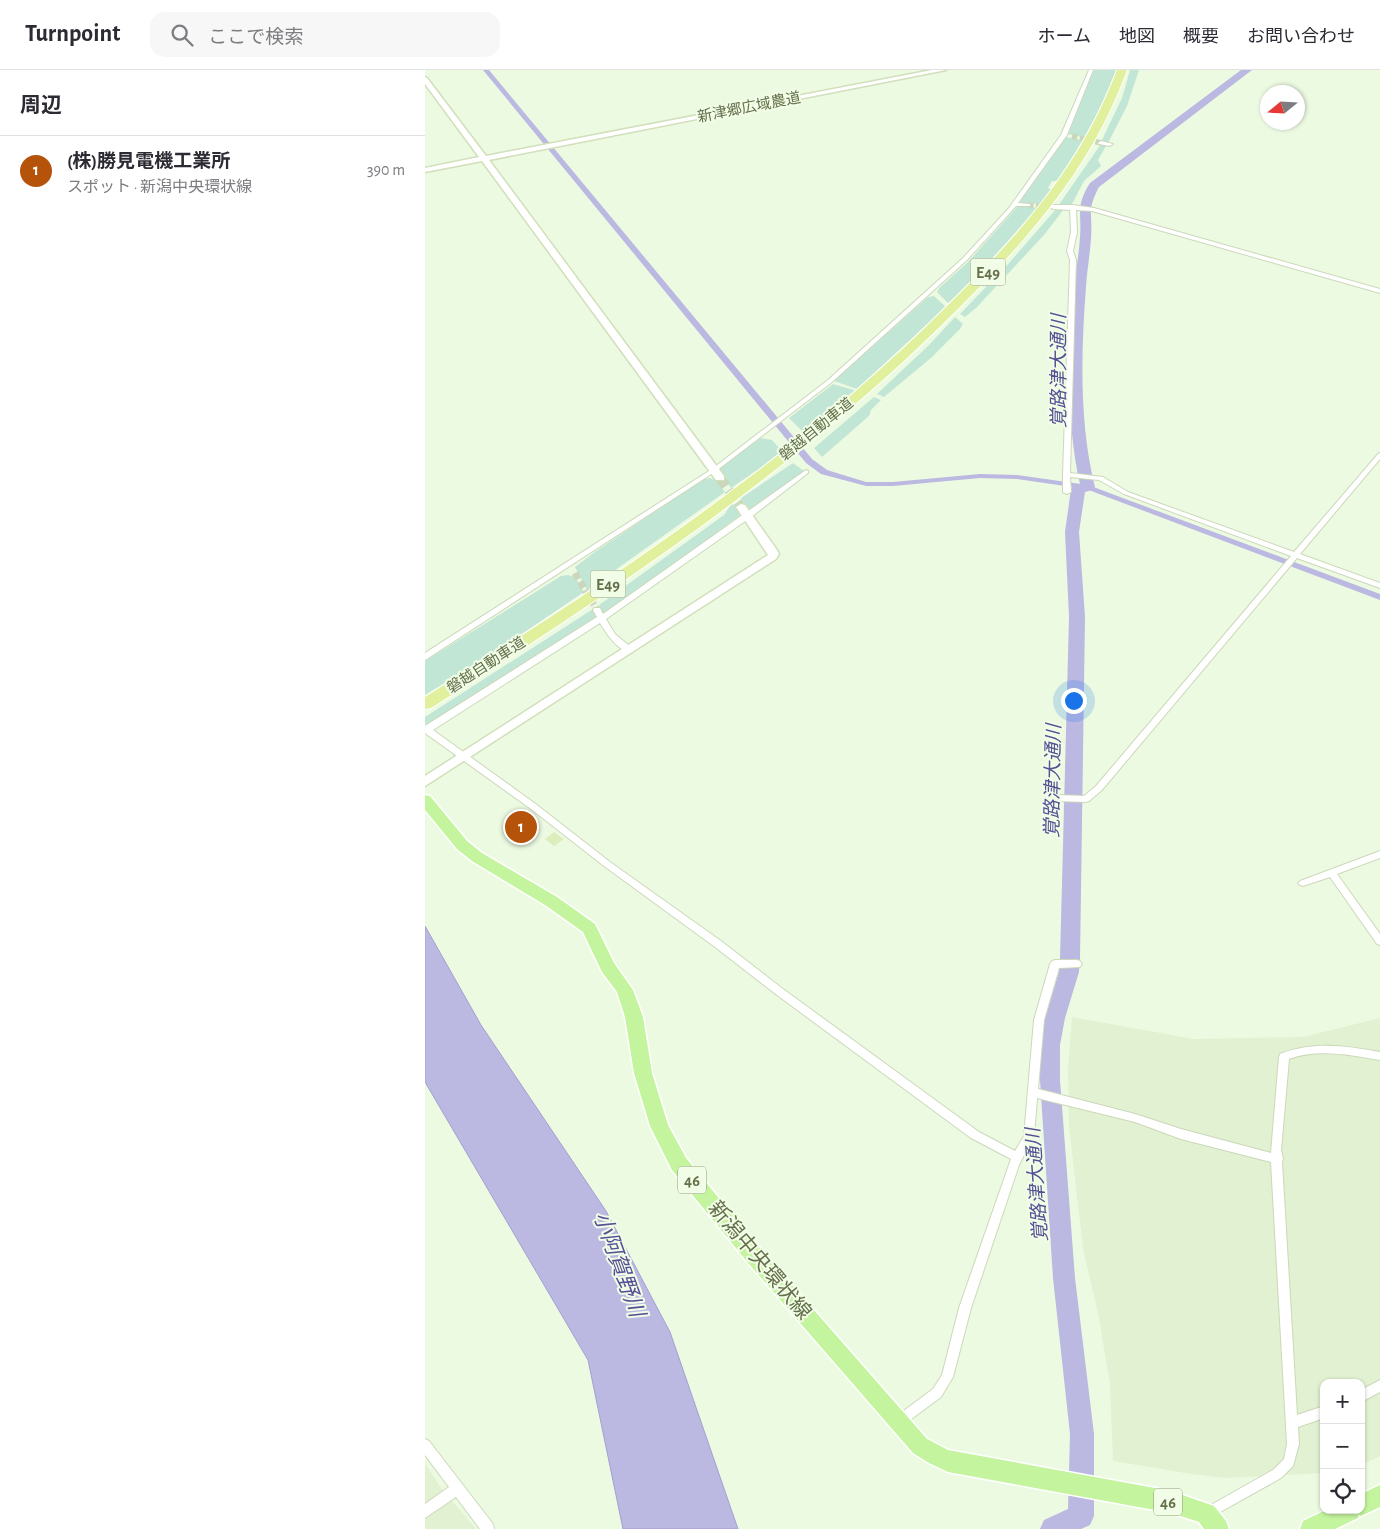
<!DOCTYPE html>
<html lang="ja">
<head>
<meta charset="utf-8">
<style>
  :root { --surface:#fff; --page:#f7f7f7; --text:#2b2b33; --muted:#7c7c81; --line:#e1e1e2; --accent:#b45309 }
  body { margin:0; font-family:"Alegreya Sans","Noto Sans JP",sans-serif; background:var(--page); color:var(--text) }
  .controls { position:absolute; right:15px; bottom:15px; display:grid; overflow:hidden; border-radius:10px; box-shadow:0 1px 4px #0004 }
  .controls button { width:45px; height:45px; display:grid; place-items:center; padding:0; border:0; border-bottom:1px solid var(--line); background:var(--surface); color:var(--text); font:25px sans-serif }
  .compass { position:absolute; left:835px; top:15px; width:45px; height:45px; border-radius:50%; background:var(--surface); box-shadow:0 1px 4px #0004; rotate:252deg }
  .you { position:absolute; left:648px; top:630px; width:18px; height:18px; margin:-12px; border:4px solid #fff; border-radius:50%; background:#1a73e8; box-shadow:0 0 0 8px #1a73e833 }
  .badge { display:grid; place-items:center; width:32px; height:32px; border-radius:50%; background:var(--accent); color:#fff; font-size:16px; font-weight:700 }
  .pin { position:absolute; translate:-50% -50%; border:2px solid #fff; box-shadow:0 1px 5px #0006 }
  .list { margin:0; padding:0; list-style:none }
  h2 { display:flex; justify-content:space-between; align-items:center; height:65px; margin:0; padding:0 20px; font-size:21px }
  h2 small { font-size:16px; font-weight:400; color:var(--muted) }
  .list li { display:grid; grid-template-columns:32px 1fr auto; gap:15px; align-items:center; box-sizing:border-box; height:70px; padding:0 20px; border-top:1px solid var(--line) }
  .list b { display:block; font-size:19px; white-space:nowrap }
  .list p { margin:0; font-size:16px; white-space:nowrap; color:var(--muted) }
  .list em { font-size:16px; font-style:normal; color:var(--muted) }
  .icon { flex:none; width:28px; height:28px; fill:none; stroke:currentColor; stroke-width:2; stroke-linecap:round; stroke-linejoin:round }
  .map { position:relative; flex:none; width:955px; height:1459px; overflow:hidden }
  header { display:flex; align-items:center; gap:30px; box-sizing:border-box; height:70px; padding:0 25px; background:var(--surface); border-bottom:1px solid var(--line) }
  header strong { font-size:24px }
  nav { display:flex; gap:28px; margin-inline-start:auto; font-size:18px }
  .search { width:350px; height:45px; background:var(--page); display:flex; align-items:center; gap:12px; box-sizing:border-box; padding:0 18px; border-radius:15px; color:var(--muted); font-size:19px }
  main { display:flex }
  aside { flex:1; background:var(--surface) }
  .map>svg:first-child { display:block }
</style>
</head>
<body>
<header>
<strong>Turnpoint</strong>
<div class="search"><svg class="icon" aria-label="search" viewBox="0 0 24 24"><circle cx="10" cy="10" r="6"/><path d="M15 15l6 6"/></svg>ここで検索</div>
<nav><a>ホーム</a><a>地図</a><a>概要</a><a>お問い合わせ</a></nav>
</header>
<main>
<aside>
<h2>周辺<small></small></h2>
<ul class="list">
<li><span class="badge">1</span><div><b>(株)勝見電機工業所</b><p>スポット · 新潟中央環状線</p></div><em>390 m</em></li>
</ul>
</aside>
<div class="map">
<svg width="955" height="1459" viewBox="0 0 955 1459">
  <rect width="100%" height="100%" fill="#edfae2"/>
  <path fill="#e1f1d1" d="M647 947 769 969 878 967 955 948V1386L936 1395V1313H899V1403L801 1408 766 1404 688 1391 685 1314 673 1243 658 1179 644 1056 643 1000Z
    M0 1394 17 1419 51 1459H0Z"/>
  <path fill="#c2e6d5" d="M669 0H692L683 26 662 68 642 64Z
    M705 0H714L702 36 683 73 676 72 697 28Z
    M641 67 661 71 636 111H627L623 118 628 120 618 134 597 133 595 131Z
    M676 74 681 76 673 90 676 96 659 111 646 136H633Z
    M593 136 615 138 525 235 512 222 514 218 543 192Z
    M632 138 639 139 619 165 551 238 540 247 535 244 585 192Z
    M509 226 521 237 432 319 409 311 503 227Z
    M530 247 538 254 535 259 506 288 459 327 452 324 504 275Z
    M408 314 432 321 380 364 364 348Z
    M449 327 456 330 446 340 444 346 397 387 389 378Z
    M336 368 347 370 357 381 350 388 306 418 293 399Z
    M368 393 379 401 327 441 325 440 316 428Z
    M285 408 292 411 300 422 162 520 150 497 171 481 279 409Z
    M307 433 315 444 314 446 178 546 174 535 299 445Z
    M143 505 150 507 159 522 70 582 0 625V591L136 506Z
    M168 539 174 549 3 656 0 653V647Z"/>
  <path fill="#bbb8e1" stroke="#a49fd2" d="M0 856 56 955 181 1141 245 1262 313 1459H198L163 1290 0 1012Z"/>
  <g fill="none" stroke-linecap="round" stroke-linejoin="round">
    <path fill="#bbb8e1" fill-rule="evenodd" d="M58 0H64L387 389 402 400 441 412H468L555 404 592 405 663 415 955 524V530L661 419 592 409 555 408 468 416H441L396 404 381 393Z"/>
    <path fill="#bbb8e1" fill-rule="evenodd" d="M816 0H827L674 117C661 142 668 143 666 168 665 184 662 201 661 217 656 282 654 353 670 417L668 420 660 422 654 462 660 547 655 889 654 902 640 948 635 975V1010L650 1208 669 1364V1446L665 1455 656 1459H615L619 1450 643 1439 645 1364 628 1208 615 1010V975L620 948 634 902 635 889 644 547 640 462 646 419 648 416 655 414C641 353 643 279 649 217 651 200 654 184 655 167 657 142 650 137 665 113Z"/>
  </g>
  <path fill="#ddedbb" d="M99 745 114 756 92 771 78 759Z
    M129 762 139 769 129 776 120 769Z"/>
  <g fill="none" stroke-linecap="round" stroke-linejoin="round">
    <path stroke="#cbd7bc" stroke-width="5.5" stroke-dasharray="5.5 2.5" stroke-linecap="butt" d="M647 66 676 73
      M603 135 625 137"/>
    <path stroke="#cbd7bc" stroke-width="7" stroke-dasharray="7 3" stroke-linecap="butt" d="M150 503 172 540"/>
    <path stroke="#cbd7bc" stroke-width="10" stroke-dasharray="10 5" stroke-linecap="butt" d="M295 408 316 437"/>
    <g stroke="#ccd8b9" stroke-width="2">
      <path id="street" d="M664 0H668L642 65 593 133 605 134V136H591L542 190 407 312 291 401 0 590V583L287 399 403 310 538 188 584 138 636 65Z
        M676 71 688 74 685 76 674 74 673 73Z
        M648 135 669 138 955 219V223L667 141 651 140 652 162 648 181 651 190 645 403 678 407 703 422 869 482 953 384 955 383V389L875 484 955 513V518L872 488 677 720 664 731 661 732 633 731 629 728 633 725 659 726 671 716 866 486 699 424 674 410 645 407 646 422 642 424 638 422V405L645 190 642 181 646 162 645 140 628 139 625 137 628 135Z
        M381 400 383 401V403L326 447 181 549 190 564 207 578 208 580 207 582C194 583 181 563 175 553L8 660 112 735 185 792 296 871 358 919 554 1062 590 1081 599 1066 609 950 625 894 627 891 630 890H652L655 891 657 894 655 897 634 898 619 950 613 1019 710 1044 756 1059 846 1083 854 987 855 984C890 971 919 976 955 982V990C925 985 893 978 864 989L856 1080 858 1089 857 1092 872 1345 899 1336V1348L873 1357 874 1374 868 1396 856 1408 781 1450 777 1448 775 1444 777 1440 848 1400 859 1389 862 1374 846 1092 756 1069 710 1052 612 1028 609 1066 594 1095 546 1238 528 1307 516 1327 477 1356 473 1358 469 1356 467 1352 469 1348 508 1319 517 1305 534 1238 586 1089 546 1068 352 925 290 877 179 796 106 739 0 663V656L172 547 168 540 169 538H175L178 544Z
        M955 781V788L912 804 955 864V875L952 874 905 807 878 816 875 815 873 813 875 811Z
        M955 1310V1322L936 1332V1320Z
        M0 1369 4 1371 68 1454 69 1459H55L31 1427 0 1448V1434L24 1417 0 1385Z"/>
    </g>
    <g stroke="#d1dfba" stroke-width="3">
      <path id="secondary" d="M507 0H521L64 90 299 406V410H291L57 91 0 102V98L54 87 0 14V7L2 8 61 86Z
        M316 434 320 435 352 480 354 484 351 489 0 716V706L343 485 311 437Z"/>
    </g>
    <g stroke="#fff" stroke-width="3">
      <path id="primary" d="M0 725 5 726 42 771 57 783 132 827 170 854 189 893 208 920 218 947 227 1003 243 1055 261 1088 338 1182 502 1369 523 1380 746 1421 789 1436 801 1451 804 1459H779L774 1452 746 1443 523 1402 504 1393 488 1383 324 1194 247 1100 225 1056 209 1003 200 947 192 922 177 902 158 862 120 835 47 791 32 779 0 740Z
        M955 1415V1437L936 1446 934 1445 933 1448 910 1459H875L878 1451 901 1440H936V1424Z"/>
    </g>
    <g stroke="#fff" stroke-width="2">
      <path id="highway" d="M692 0H702C666 99 604 168 531 241 375 397 191 520 6 638L0 639V627C184 512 367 391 521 237 594 165 655 98 692 0Z"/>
    </g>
    <use href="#street" fill="#fff" fill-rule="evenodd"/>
    <use href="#secondary" fill="#fff" fill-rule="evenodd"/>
    <use href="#primary" fill="#c4f49e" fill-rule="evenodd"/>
    <use href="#highway" fill="#e0f09d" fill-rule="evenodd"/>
  </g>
  <g text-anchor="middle" stroke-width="4" stroke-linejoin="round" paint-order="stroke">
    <g font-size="15" fill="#656f4a" stroke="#f1fde7">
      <text transform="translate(324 37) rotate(-11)" y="5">新津郷広域農道</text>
      <text transform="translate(391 359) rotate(-39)" y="5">磐越自動車道</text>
      <text transform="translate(61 595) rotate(-33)" y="5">磐越自動車道</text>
    </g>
    <g fill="#f1fde7" stroke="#8f9a79" stroke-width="1">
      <rect x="545.5" y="188.5" width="35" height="27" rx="4"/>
      <rect x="165.5" y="500.5" width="35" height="27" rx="4"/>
      <rect x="253" y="1096.5" width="28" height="27" rx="4"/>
      <rect x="729" y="1418.5" width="28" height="27" rx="4"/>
    </g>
    <g font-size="16" font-weight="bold" fill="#656f4a">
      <text x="563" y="208">E49</text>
      <text x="183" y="520">E49</text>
      <text x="267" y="1116">46</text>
      <text x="743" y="1438">46</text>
    </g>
    <g font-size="19" font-style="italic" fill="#565095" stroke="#f1fde7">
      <text transform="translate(633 301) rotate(-90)" y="7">覚路津大通川</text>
      <text transform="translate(627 711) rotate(-89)" y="7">覚路津大通川</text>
      <text transform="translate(611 1115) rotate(-94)" y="7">覚路津大通川</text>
    </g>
    <g font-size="21" fill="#656f4a" stroke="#f1fde7">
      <text transform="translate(335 1190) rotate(50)" y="7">新潟中央環状線</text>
    </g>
    <g font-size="22" font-style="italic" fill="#565095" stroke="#f1fde7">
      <text transform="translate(195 1194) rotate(70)" y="8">小阿賀野川</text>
    </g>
  </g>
</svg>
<div class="controls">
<button>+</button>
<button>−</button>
<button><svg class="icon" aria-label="locate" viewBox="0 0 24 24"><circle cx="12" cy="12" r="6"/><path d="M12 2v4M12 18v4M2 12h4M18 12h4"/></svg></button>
</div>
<svg class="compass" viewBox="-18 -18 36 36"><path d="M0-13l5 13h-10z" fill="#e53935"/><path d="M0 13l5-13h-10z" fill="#7c7c81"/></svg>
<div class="you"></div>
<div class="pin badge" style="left:96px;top:757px">1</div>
</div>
</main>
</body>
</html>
